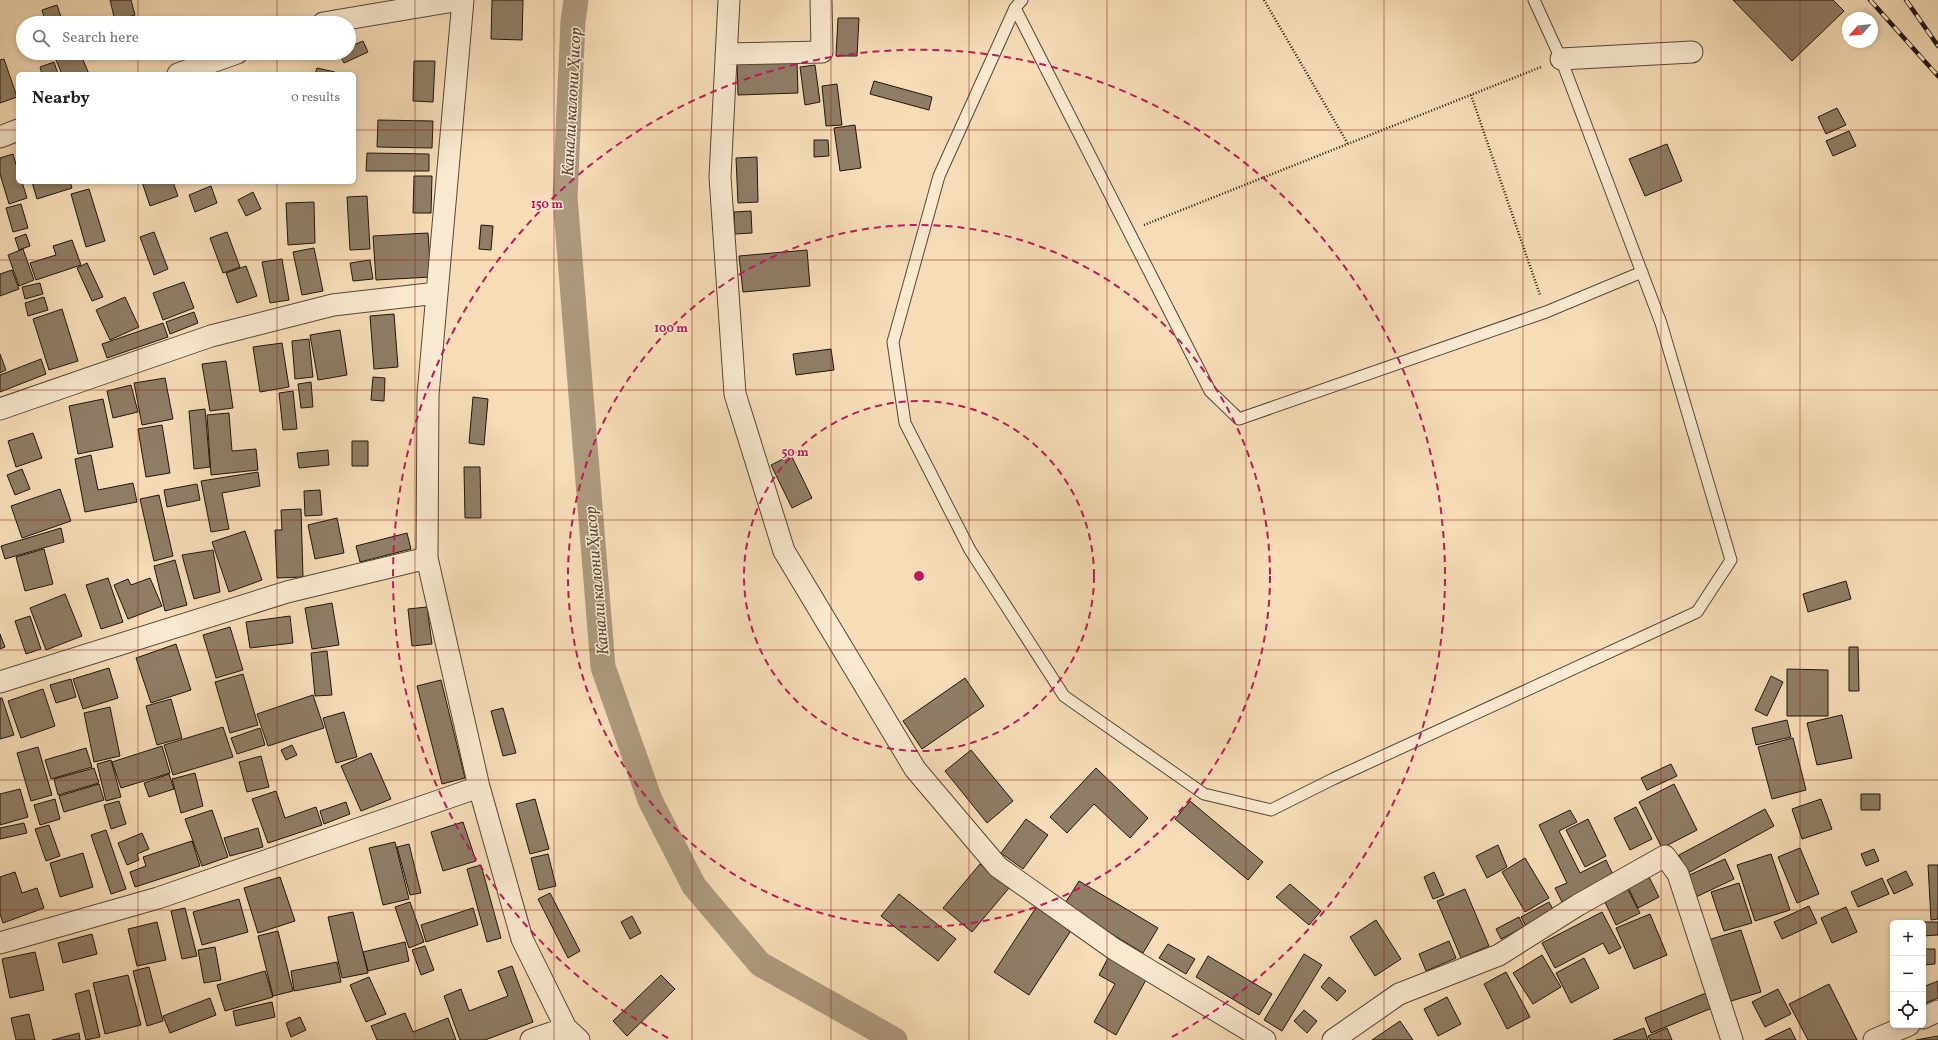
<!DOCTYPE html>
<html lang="en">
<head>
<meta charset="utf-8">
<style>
  :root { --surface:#fff; --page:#f6f6f6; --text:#222; --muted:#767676; --line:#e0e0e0 }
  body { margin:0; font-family:Vollkorn,serif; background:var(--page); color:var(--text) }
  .controls { position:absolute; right:12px; bottom:12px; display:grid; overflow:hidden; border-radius:6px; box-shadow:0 2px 6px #0003 }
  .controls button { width:36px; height:36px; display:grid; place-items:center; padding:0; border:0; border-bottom:1px solid var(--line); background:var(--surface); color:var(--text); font:20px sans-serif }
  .compass { position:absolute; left:1842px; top:12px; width:36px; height:36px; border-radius:50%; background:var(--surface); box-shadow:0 2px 6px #0003; rotate:243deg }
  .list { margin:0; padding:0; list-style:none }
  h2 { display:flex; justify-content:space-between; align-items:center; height:52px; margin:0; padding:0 16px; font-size:17px }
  h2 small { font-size:13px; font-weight:400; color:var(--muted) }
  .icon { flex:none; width:22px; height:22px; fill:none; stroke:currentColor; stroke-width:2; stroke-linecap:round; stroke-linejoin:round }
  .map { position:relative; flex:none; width:1938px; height:1040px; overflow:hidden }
  .search { position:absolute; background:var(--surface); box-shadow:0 2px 6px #0003; left:16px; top:16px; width:340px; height:44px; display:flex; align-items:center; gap:10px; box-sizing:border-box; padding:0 14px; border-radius:22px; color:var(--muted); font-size:15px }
  .panel { position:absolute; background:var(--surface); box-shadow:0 2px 6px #0003; left:16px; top:72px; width:340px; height:112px; border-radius:6px }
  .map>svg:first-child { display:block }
</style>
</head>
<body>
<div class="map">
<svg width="1938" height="1040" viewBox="0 0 1938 1040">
  <rect width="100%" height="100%" fill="#f6ddb7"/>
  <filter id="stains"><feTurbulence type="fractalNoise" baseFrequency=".005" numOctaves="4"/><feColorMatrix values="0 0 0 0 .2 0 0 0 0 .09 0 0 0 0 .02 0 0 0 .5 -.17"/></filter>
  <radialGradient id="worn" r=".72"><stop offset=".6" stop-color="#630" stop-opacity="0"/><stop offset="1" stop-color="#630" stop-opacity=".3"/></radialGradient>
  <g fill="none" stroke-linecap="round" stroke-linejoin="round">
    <path stroke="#ad997e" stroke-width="25" d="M576 0 573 22 565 197 603 667 650 800 694 886 760 964 895 1040"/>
  </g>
  <path fill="#8f7d66" stroke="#20150e" d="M110 0H131L135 15 115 21Z
    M492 0H523L522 40 491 39Z
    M1733 0H1833L1844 11 1792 61Z
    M57 5 63 23H46L42 10Z
    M838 18H859L857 56H836Z
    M363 41 368 52 344 63 339 53H349V47Z
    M53 53H80L89 74H62Z
    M128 53H146L131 60Z
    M174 53H189L176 59Z
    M4 59 17 97 0 103V60Z
    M414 61H435L433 102 413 101Z
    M54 62 58 74H42L40 67Z
    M797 62 798 93 738 95 737 64Z
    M815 65 820 102 805 105 800 67Z
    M317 68 335 72 334 74H315Z
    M874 81 932 97 929 110 870 94Z
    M837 84 842 125 826 126 822 86Z
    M1837 108 1846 125 1826 134 1818 117Z
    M378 120 433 121 432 148 377 147Z
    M855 125 861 168 840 171 834 128Z
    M1849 131 1856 146 1833 156 1826 141Z
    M814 140H828L829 156 814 157Z
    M1667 144 1682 181 1645 196 1629 159Z
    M367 153 429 154V171H366Z
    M13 154 18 171V182H22L27 198 9 204 0 174V158Z
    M757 157 758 202 738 203 736 158Z
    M414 176H432L431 213H413Z
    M32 182H70L72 188 37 199Z
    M142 182H173L178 196 150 206Z
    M211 186 217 203 195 212 189 195Z
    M89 189 105 241 86 247 71 194Z
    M253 192 261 209 246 216 238 200Z
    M367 196 370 249 350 250 347 197Z
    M314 202 315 243 288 245 286 203Z
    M21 204 28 228 13 232 6 208Z
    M751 211 752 233 735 234 734 212Z
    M481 225 493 226 491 250 479 249Z
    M154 232 168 269 154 275 140 237Z
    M227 232 240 267 223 273 210 238Z
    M428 233 431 277 376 280 373 236Z
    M26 234 30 246 19 250 15 238Z
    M72 240 81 265 36 280 30 263 56 255 53 246Z
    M314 248 323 291 302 295 293 252Z
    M23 249 34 280 19 286 8 255Z
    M807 250 810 286 743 292 739 256Z
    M282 259 289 300 270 303 262 262Z
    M370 260 373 279 353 281 350 263Z
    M87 263 103 297 92 301 77 268Z
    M246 266 257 296 237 303 226 273Z
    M12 270 19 289 0 296V274Z
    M184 282 194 308 163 320 153 293Z
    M40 283 43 294 25 299 22 287Z
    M44 297 48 310 28 316 25 303Z
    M125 297 139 327 110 340 96 310Z
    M62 309 78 361 49 370 33 319Z
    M194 312 198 323 170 334 166 322Z
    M394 314 398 367 374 369 370 316Z
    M163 323 168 337 107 358 102 344Z
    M340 330 347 375 318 380 310 335Z
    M309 339 313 377 295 379 292 341Z
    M282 343 289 387 260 392 253 347Z
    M831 349 834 370 796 375 793 354Z
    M0 354 6 370 0 373Z
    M41 359 46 374 0 392V375Z
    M226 361 233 408 210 411 202 364Z
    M373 377 385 378 384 401 371 400Z
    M165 378 173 419 142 425 134 383Z
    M311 382 313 407 301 408 298 384Z
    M131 385 138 412 113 418 107 391Z
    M293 391 297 429 283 430 279 393Z
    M473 397 488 399 484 445 469 443Z
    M103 399 113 447 78 454 69 406Z
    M205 409 210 467 194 469 189 411Z
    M229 413 232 451 256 449 258 470 211 475 207 415Z
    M162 425 170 473 146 477 138 429Z
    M33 433 42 458 16 467 8 441Z
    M352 441H368V466H352Z
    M328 450 329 465 299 468 297 453Z
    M91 455 98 490 133 483 137 502 85 512 75 459Z
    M791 455 812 498 792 508 771 465Z
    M464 467H480L481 518H465Z
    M22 469 30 489 15 495 7 475Z
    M258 472 260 486 222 493 229 529 211 532 201 481Z
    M197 484 200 500 167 507 164 490Z
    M60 489 71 521 22 538 11 506Z
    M320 490 322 515 305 516 304 491Z
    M159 495 173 556 154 561 140 499Z
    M301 509 303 577 277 578 275 530H282L281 510Z
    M337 518 344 553 315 559 308 525Z
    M61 528 64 542 5 559 1 546Z
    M245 531 262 580 229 592 212 542Z
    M407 533 411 549 360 562 356 546Z
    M44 549 53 584 25 591 16 557Z
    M213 550 220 592 194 599 182 555Z
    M175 560 187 605 165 611 154 566Z
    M108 578 123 622 101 629 86 585Z
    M150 578 162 606 128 619 114 585 128 579 131 585Z
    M1846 581 1851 599 1808 612 1803 594Z
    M65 594 82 636 46 650 30 608Z
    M332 603 339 645 312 649 305 608Z
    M427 607 432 644 412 646 408 609Z
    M30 616 41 649 26 654 15 621Z
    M290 616 293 643 250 648 246 622Z
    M230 627 243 670 216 678 203 635Z
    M0 634 5 647 0 649Z
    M176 644 191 690 151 703 136 658Z
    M1849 647H1858L1859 691H1849Z
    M327 651 332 695 315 696 311 653Z
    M109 668 118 698 83 709 73 679Z
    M1787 669 1828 670V716H1787Z
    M243 674 258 725 230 733 215 682Z
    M1771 676 1783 682 1767 716 1755 710Z
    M965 678 984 706 922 749 903 721Z
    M71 679 76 697 56 703 50 685Z
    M441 680 465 778 442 784 417 686Z
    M43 689 55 726 21 738 8 701Z
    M313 695 324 728 268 746 257 714Z
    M0 698H2L14 735 0 739Z
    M171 699 182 738 157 745 146 706Z
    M110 707 120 756 94 762 84 713Z
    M503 708 516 753 503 756 491 711Z
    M344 712 357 757 336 763 323 718Z
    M1842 715 1852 758 1817 765 1807 723Z
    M1787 720 1791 737 1756 745 1752 728Z
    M223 727 233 757 173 775 164 745Z
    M260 728 265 745 237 754 231 738Z
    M1793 738 1806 790 1772 799 1758 747Z
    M292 745 297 755 286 760 281 750Z
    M162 746 170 773 121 788 112 762Z
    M38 747 52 795 31 801 17 753Z
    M86 748 92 767 51 779 45 760Z
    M971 750 1013 801 987 823 945 771Z
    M371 753 391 799 361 811 341 766Z
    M261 756 269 787 247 792 239 762Z
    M111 760 121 797 106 801 97 764Z
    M1671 764 1677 776 1647 790 1641 778Z
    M94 768 99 783 58 795 54 779Z
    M1096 768 1148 818 1130 838 1094 804 1067 833 1050 817Z
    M195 773 203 806 181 813 172 779Z
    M169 774 174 789 149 797 144 783Z
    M99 784 104 800 64 812 59 796Z
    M1674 784 1697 830 1662 848 1639 802Z
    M20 789 28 817 0 825V794Z
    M276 791 285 818 316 807 322 825 268 843 252 799Z
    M1861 794H1880V810H1861Z
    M55 799 60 819 40 825 34 805Z
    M535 799 549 849 530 854 516 804Z
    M1821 799 1832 829 1802 839 1792 809Z
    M119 801 126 824 111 829 104 805Z
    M1190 801 1263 862 1248 880 1175 819Z
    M346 802 350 814 324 824 320 811Z
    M1636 807 1652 839 1630 850 1614 818Z
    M1765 809 1774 826 1688 873 1679 855Z
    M212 810 228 857 202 866 185 819Z
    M1570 810 1577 822 1559 831 1580 873 1606 860 1615 879 1563 904 1555 888 1567 883 1539 825Z
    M1026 819 1048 835 1023 869 1001 853Z
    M1588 819 1606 856 1585 867 1566 830Z
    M463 822 476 861 443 871 431 832Z
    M24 823 27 833 0 839V828Z
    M49 825 60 856 46 861 35 829Z
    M258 828 263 847 230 856 224 838Z
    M106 830 126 889 111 894 91 835Z
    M142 833 149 849 137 854 139 860 127 865 118 843Z
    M192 841 200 866 135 887 130 872 146 866 143 857Z
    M395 842 409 899 383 905 369 848Z
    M409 844 421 893 410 895 397 847Z
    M1498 845 1507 867 1487 878 1476 856Z
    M1800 848 1819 894 1797 903 1778 857Z
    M1874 849 1879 861 1866 866 1861 854Z
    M83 853 93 887 60 897 50 863Z
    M548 854 556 886 539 890 531 858Z
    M1771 854 1790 910 1755 921 1737 865Z
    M1525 858 1549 898 1525 912 1502 872Z
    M1725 859 1734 879 1696 897 1687 876Z
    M980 864 1009 888 972 932 943 908Z
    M481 865 501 938 487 942 467 869Z
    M1928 865H1938V919L1931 920Z
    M1906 871 1913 885 1894 894 1887 880Z
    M15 872 22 893 37 888 44 908 3 923 0 914V877Z
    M1434 872 1444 895 1433 899 1424 877Z
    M1647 873 1659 897 1638 908 1626 883Z
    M280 877 295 921 258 933 244 888Z
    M1882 878 1889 894 1858 907 1851 892Z
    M1079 881 1158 928 1143 953 1064 905Z
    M1739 883 1752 923 1724 931 1711 892Z
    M1290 884 1321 911 1309 925 1276 897Z
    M1625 884 1640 913 1616 925 1602 896Z
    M1465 889 1489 946 1461 958 1437 901Z
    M550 893 580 951 568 958 538 899Z
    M899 894 956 939 938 961 881 916Z
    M239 899 248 932 202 945 193 912Z
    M410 902 424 942 409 948 395 907Z
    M1549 902 1556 915 1528 930 1521 917Z
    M1037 906 1072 929 1029 995 994 972Z
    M1809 906 1817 923 1782 939 1774 922Z
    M1846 907 1857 932 1832 943 1821 918Z
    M185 908 197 956 182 959 171 911Z
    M473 908 478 925 426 942 421 925Z
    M353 912 368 973 342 978 328 917Z
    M1602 912 1621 948 1609 954 1603 943 1555 968 1542 943Z
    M1650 914 1667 955 1634 969 1616 928Z
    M632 916 641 933 630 939 621 922Z
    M1519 917 1524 927 1501 939 1496 929Z
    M1376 920 1401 959 1375 976 1350 937Z
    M157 922 166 960 137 966 128 929Z
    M1922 922H1938V935L1923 936Z
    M1741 930 1761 992 1728 1002 1708 940Z
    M278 931 293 991 273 996 258 936Z
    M92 934 97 954 63 963 58 943Z
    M1449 941 1456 958 1426 971 1419 954Z
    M405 942 409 961 368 971 363 952Z
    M1168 944 1195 959 1186 974 1159 958Z
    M425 946 434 970 421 975 412 950Z
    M215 947 221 980 204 983 198 950Z
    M1923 949H1935V964L1923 965Z
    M35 952 44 990 10 998 2 959Z
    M1304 954 1322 965 1282 1031 1264 1020Z
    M1542 955 1561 987 1533 1004 1513 973Z
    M1109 956 1147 978 1116 1035 1094 1022 1115 984 1099 975Z
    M1208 956 1272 994 1259 1015 1196 977Z
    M1584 958 1599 988 1571 1003 1556 973Z
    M337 962 341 982 294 991 291 971Z
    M512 966 533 1022 485 1040H460L444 996 461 989 469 1011 508 996 498 971Z
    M149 967 163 1021 147 1026 133 971Z
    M265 971 273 997 225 1011 217 985Z
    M1506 972 1530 1017 1507 1029 1484 984Z
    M128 975 141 1025 105 1034 93 983Z
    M661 975 675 989 627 1036 613 1021Z
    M369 977 386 1014 366 1022 350 985Z
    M1329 977 1346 991 1337 1001 1321 987Z
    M1938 981V998L1923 1004V987Z
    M1829 984 1857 1040H1808L1789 1004Z
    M1778 989 1791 1014 1765 1027 1752 1002Z
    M89 990 100 1037 86 1040 75 994Z
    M1706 993 1712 1008 1651 1033 1645 1018Z
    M1447 997 1461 1024 1438 1036 1424 1009Z
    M210 998 216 1015 170 1033 163 1016Z
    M272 1002 275 1017 236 1026 233 1011Z
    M1304 1010 1317 1021 1307 1033 1294 1021Z
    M405 1013 413 1032 448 1018 456 1040H377L371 1026Z
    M29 1014 35 1040H16L11 1018Z
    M300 1017 306 1030 291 1037 286 1023Z
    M1400 1021 1413 1040H1372Z
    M1644 1028 1648 1040H1613Z
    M1667 1028 1672 1040H1650L1648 1036Z
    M1790 1028 1796 1040H1765Z
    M79 1033 80 1040H52Z
    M1938 1036V1040H1916Z"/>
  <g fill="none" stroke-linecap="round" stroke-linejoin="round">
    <g stroke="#564738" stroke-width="13">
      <path id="service" d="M1022 0 1015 8 939 176 893 342 905 423 970 550 1064 696 1204 794 1271 810 1333 779 1697 612 1731 560 1661 323 1561 59 1534 0
        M1015 8 1210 391 1239 419 1546 312 1642 272"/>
    </g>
    <g stroke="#564738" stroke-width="23">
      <path id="minor" d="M463 0 428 395 427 558 479 787 522 939 566 1028 579 1040
        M729 0 720 177 735 394 784 551 915 769 998 867 1114 949 1265 1040
        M323 23 460 0
        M726 54 822 52 821 0
        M1561 59 1692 52
        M178 74 237 53
        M0 137 18 130
        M0 409 211 336 333 305 437 293
        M0 682 287 592 427 558
        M0 943 158 898 479 787
        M1923 1018 1938 1011
        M531 1040 566 1028
        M1333 1040 1399 994 1499 955 1578 905 1665 856 1678 874 1732 1040
        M1874 1040 1909 1025"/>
    </g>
    <path stroke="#20150e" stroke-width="2.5" stroke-dasharray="1 2" stroke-linecap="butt" d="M1264 0 1348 144
      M1471 95 1540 295
      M1144 225 1541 67"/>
    <use href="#service" stroke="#f9e9d0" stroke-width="11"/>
    <use href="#minor" stroke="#f9e9d0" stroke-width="21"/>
    <g stroke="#20150e" stroke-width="4.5">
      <path id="rail" d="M1870 0 1938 76
        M1906 0 1938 46"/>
    </g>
    <use href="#rail" stroke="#f9e9d0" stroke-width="3" stroke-dasharray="9" stroke-linecap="butt"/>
  </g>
  <path fill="none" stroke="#8f2418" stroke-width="1" stroke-opacity="0.55" d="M138 0V23M277 0V23M415 0V1040M554 0V1040M692 0V1040M831 0V1040M969 0V1040M1107 0V1040M1246 0V1040M1384 0V1040M1523 0V1040M1661 0V1040M1800 0V1040M138 53V74M277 53V74M0 130H18M354 130H1938M138 182V1040M277 182V1040M0 260H1938M0 390H1938M0 520H1938M0 650H1938M0 780H1938M0 910H1938"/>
  <g fill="none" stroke="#c2185b" stroke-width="2" stroke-dasharray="7 5">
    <circle cx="919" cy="576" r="175"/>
    <circle cx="919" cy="576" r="351"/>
    <path d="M668 1038A526 526 0 1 1 1170 1038"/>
  </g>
  <g text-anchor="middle" stroke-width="3" stroke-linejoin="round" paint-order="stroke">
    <g font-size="17" font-style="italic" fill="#584a3b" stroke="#f9e9d0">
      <text transform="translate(571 102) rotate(-87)" y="6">Канали калони Ҳисор</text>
      <text transform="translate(596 581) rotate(-95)" y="6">Канали калони Ҳисор</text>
    </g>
  </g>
  <circle cx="919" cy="576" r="6" fill="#c2185b" stroke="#f9e9d0" stroke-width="2"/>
  <g font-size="12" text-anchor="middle" font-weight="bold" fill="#c2185b" stroke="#f9e9d0" stroke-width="3" stroke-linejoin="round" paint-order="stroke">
    <text x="547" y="208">150 m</text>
    <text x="671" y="332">100 m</text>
    <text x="795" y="456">50 m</text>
  </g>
  <rect width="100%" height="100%" filter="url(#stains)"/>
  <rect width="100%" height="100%" fill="url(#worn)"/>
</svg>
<div class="controls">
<button>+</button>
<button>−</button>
<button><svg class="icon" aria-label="locate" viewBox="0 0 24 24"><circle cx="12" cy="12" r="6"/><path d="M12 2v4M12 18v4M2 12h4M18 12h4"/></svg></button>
</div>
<svg class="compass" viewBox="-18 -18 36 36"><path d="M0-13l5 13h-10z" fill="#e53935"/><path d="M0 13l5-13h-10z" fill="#767676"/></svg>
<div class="search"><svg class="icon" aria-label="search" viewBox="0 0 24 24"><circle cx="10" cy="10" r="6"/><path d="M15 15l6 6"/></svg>Search here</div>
<section class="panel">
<h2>Nearby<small>0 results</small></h2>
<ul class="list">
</ul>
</section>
</div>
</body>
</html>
